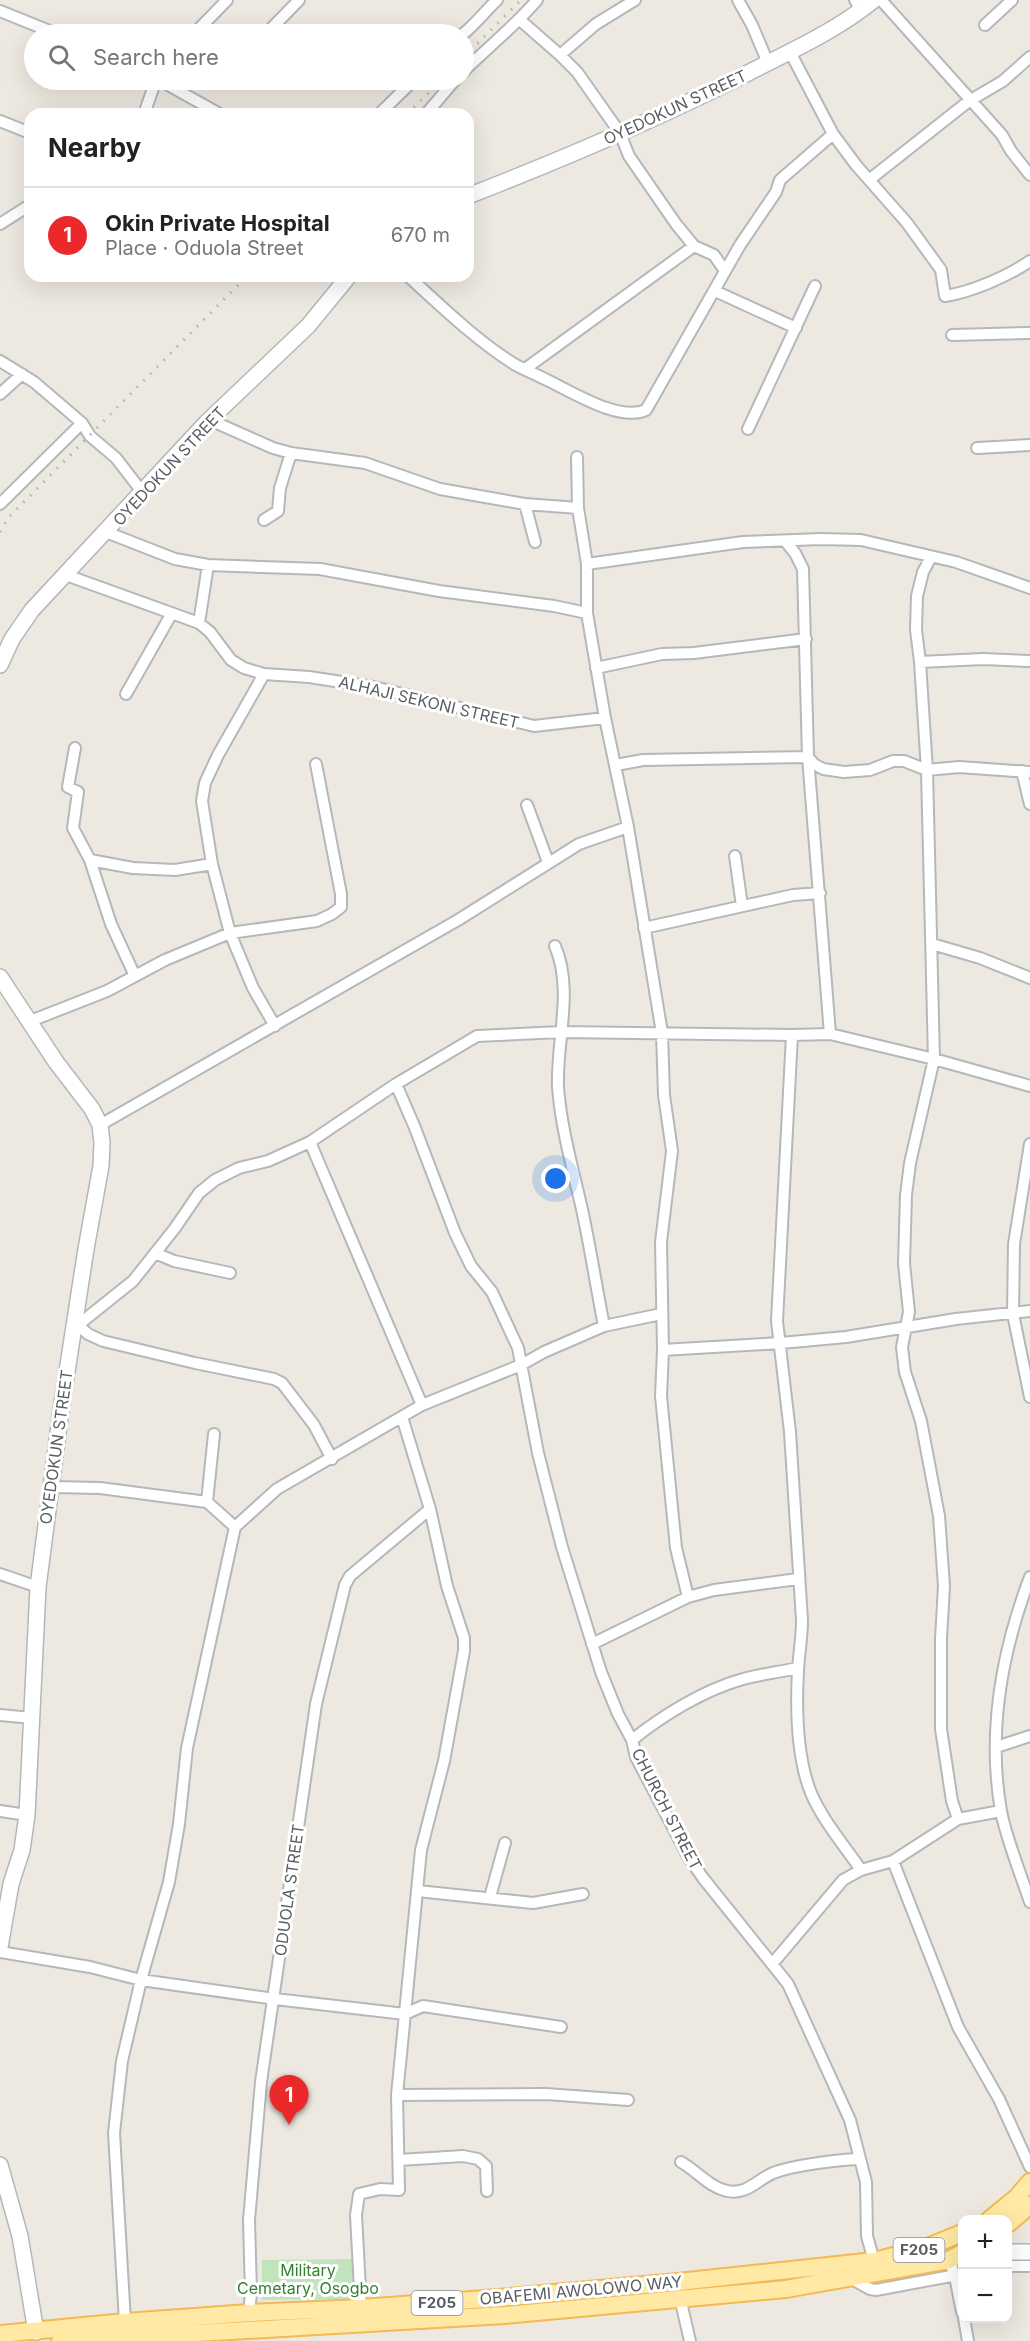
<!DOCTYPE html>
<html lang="en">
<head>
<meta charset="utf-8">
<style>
  :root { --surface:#fff; --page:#f6f6f6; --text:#222; --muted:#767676; --line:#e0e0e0; --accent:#eb292a }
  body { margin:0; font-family:Inter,sans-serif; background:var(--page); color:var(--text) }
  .controls { position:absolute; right:18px; bottom:18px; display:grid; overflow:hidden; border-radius:12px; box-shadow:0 6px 24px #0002 }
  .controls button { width:54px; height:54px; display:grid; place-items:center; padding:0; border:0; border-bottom:2px solid var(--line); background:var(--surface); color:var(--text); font:30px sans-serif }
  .you { position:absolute; left:556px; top:1179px; width:21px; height:21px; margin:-15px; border:4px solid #fff; border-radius:50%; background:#1a73e8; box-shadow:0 0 0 9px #1a73e833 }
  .badge { display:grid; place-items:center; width:39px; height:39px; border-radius:50%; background:var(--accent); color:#fff; font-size:20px; font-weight:700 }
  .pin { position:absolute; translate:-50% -50px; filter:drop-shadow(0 2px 3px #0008) }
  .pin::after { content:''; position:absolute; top:32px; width:21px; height:18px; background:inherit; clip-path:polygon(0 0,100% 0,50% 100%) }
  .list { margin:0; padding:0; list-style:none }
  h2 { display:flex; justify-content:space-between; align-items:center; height:78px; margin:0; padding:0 24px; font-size:26px }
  h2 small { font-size:20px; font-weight:400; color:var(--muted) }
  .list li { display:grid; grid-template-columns:39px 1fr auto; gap:18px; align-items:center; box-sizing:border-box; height:96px; padding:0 24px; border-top:2px solid var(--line) }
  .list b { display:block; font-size:22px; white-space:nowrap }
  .list p { margin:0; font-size:20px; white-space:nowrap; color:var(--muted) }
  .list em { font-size:20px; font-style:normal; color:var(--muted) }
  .icon { flex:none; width:33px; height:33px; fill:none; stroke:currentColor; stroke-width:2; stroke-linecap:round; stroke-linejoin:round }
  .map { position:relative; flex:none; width:1030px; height:2341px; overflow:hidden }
  .search { position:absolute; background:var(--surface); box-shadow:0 6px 24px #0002; left:24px; top:24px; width:450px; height:66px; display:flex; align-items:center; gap:15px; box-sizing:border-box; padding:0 21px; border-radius:33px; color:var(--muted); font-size:22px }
  .panel { position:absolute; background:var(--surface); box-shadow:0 6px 24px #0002; left:24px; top:108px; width:450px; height:174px; border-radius:18px }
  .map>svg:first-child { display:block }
</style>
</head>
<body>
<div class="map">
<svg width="1030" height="2341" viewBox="0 0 1030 2341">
  <rect width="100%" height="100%" fill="#ede9e1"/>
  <path fill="#c0e5bd" d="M354 2259V2299L262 2300V2260Z"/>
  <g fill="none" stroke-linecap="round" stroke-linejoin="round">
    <g stroke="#b4b8bc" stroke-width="14">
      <path id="street" d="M738 0 752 25 768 63
        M855 0 861 10
        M881 0 1002 135 1011 151 1030 175
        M0 11 57 34
        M520 20 560 55 577 72 620 133 629 156 676 224 694 246 714 255 725 271
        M985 25 1012 0
        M194 34 227 0
        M266 34 299 0
        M463 34C476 24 485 11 497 0
        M790 52 833 134 856 165 907 223 941 270 945 296C972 292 1008 276 1030 261
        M560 55 596 24 635 0
        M464 71C488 47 515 26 537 0
        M159 80 220 114
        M144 114 156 80
        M379 114 414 80
        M426 114 455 80
        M0 121 30 133
        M869 180 969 101 1003 81 1030 57
        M0 224 30 205
        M408 276C442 307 476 340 514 364 525 370 537 375 547 380 572 392 619 422 646 410L740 245 776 192 780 180 833 134
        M715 291 796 328
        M952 335 1030 333
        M0 361 34 382 82 423 90 436 116 458 143 493
        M525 369 694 246
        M0 394 22 374
        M210 420 273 448 291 453 365 463 440 489 525 504 578 508
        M748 429 815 286
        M977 448 1030 445
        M577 457 578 508 587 564V613L605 718 628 827 662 1033 664 1095 672 1151 661 1242 663 1350 661 1396 676 1548 688 1597
        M0 504 82 423
        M525 504 535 542
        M264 520 278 511 280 488 291 453
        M106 532 175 559 208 565 320 569 439 591 554 606 587 613
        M786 542 795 553 803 569 808 757 830 1034
        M931 557 923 572 917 596 916 630 920 662 927 770 934 1059 910 1163 906 1195 904 1263 909 1312 902 1347 905 1372 921 1421 939 1516 944 1586 941 1639V1729L952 1801 958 1819
        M587 564 743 542 821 539 861 540 956 562 1030 588
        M66 575 199 623 210 632 231 660 244 668 264 674 309 677 374 687 534 726 605 718
        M199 623 208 565
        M920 662 983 659 1030 661
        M596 668 662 654 694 653 806 639
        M264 674 218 755 205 783 202 801 212 864 230 933 253 988 275 1026
        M126 694 172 613
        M75 748 68 787 78 792 73 828 90 860 111 924 135 976
        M616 765 643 760 808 757 814 764 823 769 844 772 870 770 893 761H904L927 770 959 767 1030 772
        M1022 771 1030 804
        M527 805 548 862
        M735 856 742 906
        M90 860 133 868 175 870 212 864
        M644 928 793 895 820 893
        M932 944 980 958 1030 978
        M555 946C574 990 556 1042 558 1087 561 1127 572 1166 581 1205 590 1245 596 1286 604 1326
        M28 1022 107 991 165 960 230 933 317 921 332 914 341 907V894L316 764
        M792 1035 777 1321 790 1432 802 1620C802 1637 799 1653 798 1670 796 1707 797 1758 811 1793 823 1821 844 1845 861 1870
        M396 1084 415 1128 455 1233 471 1266 492 1292 518 1348 538 1453 562 1547 601 1672 618 1714 632 1740 636 1757 689 1858 703 1878 788 1984 850 2120 866 2182 867 2236 874 2261
        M100 1125 458 920 579 844 628 827
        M310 1142 422 1405
        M1030 1144 1014 1244 1013 1314 1030 1397
        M155 1253 174 1261 230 1273
        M78 1325 88 1334 103 1341 195 1363 274 1379 282 1383 314 1425 332 1459
        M74 1333 78 1325 133 1281 175 1228 199 1193 215 1180 239 1168 268 1161 310 1142 396 1084 477 1036 561 1032 792 1035 830 1034 934 1059 1030 1086
        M663 1350 781 1343 846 1337 956 1319 1030 1311
        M52 1487 100 1488 207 1502 235 1527
        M207 1502 214 1434
        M0 1574 38 1587
        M1030 1577C1002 1651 987 1731 1001 1811 1006 1838 1021 1875 1030 1902
        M592 1644 688 1597 714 1590 798 1579
        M0 1715 32 1718
        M632 1740C663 1715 704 1690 743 1679 761 1674 780 1672 798 1668
        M996 1747 1030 1736
        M0 1811 27 1815
        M893 1861 958 2027 999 2099 1030 2167
        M418 1891 533 1903 583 1894
        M490 1897 505 1843
        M0 1952 90 1967 141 1980 275 1999 405 2014 423 2006 561 2027
        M773 1963 843 1880 861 1870 893 1861 958 1819 1001 1811
        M397 2095 546 2094 628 2100
        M399 2160 463 2156 478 2159 486 2166 487 2191
        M681 2162C697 2171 709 2187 727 2191 747 2195 757 2180 773 2173 794 2165 837 2160 859 2159
        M949 2260 955 2276 962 2312
        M1008 2266H1030
        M850 2278 870 2289 876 2290 962 2274
        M680 2298 690 2341
        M361 2308 356 2215 359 2194 380 2189 399 2190 397 2095 421 1850 444 1761 464 1651V1638L447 1586 430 1509 402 1417
        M249 2313 251 2293 249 2220 261 2082 316 1704 345 1585 350 1576 430 1509
        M964 2318 968 2341
        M125 2322 114 2133 122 2061 141 1980 169 1882 179 1824 187 1748 235 1527 277 1489 422 1405 521 1365 544 1352 604 1326 661 1314"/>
    </g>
    <g stroke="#b3b7bc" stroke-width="18">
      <path id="secondary" d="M468 196C563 159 657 119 748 73 791 51 836 31 874 0
        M0 665 12 639 32 610 206 423 308 326 349 276
        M0 977 56 1062 92 1109 100 1125 102 1143 101 1166 86 1249 61 1410 38 1587 27 1815 22 1850 11 1884 0 1947
        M0 2165 20 2236 36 2332
        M1008 2252H1030"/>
    </g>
    <g stroke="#f3b954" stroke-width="20">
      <path id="primary" d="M989 2220 1016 2198 1030 2182
        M1008 2224 1030 2205
        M0 2334 125 2322 249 2313 361 2308 498 2298 678 2282 874 2261 925 2248 962 2233
        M60 2341 505 2315 786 2289 949 2260 962 2253"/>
    </g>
    <use href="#street" stroke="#fff" stroke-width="10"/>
    <use href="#secondary" stroke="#fff" stroke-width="15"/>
    <use href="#primary" stroke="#ffe9a4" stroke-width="16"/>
    <path stroke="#b1b2b2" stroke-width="3" stroke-dasharray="1.5 8" stroke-linecap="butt" d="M464 57 521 0
      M407 114 442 80
      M0 532 8 518 247 276"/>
  </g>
  <g text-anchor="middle" stroke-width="6" stroke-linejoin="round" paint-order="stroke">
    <g fill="#fff" stroke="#8c8e91" stroke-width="1.5">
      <rect x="893.5" y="2238" width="51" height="24" rx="4.5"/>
      <rect x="411.5" y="2291" width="51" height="24" rx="4.5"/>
    </g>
    <g font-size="15" font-weight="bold" fill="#5a5e62">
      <text x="919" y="2255">F205</text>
      <text x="437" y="2308">F205</text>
    </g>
    <g font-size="16" fill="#5a5e62" stroke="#fff">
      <text transform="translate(675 107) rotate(-25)" y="6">OYEDOKUN STREET</text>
      <text transform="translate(169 466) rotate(-47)" y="6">OYEDOKUN STREET</text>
      <text transform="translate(429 702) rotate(13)" y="6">ALHAJI SEKONI STREET</text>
      <text transform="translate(56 1447) rotate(-82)" y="6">OYEDOKUN STREET</text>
      <text transform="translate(667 1809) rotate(63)" y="6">CHURCH STREET</text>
      <text transform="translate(289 1890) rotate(-82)" y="6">ODUOLA STREET</text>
      <text transform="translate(581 2290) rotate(-5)" y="6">OBAFEMI AWOLOWO WAY</text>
    </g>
    <g font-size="16" fill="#358132" stroke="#fff">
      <text x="308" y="2276">Military<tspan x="308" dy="18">Cemetary, Osogbo</tspan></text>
    </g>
  </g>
</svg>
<div class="controls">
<button>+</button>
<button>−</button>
</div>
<div class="you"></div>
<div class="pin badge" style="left:289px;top:2125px">1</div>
<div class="search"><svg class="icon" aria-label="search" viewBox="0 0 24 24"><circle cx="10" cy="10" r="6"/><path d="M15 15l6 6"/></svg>Search here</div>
<section class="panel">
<h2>Nearby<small></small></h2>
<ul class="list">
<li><span class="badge">1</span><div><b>Okin Private Hospital</b><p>Place · Oduola Street</p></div><em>670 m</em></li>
</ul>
</section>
</div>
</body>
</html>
